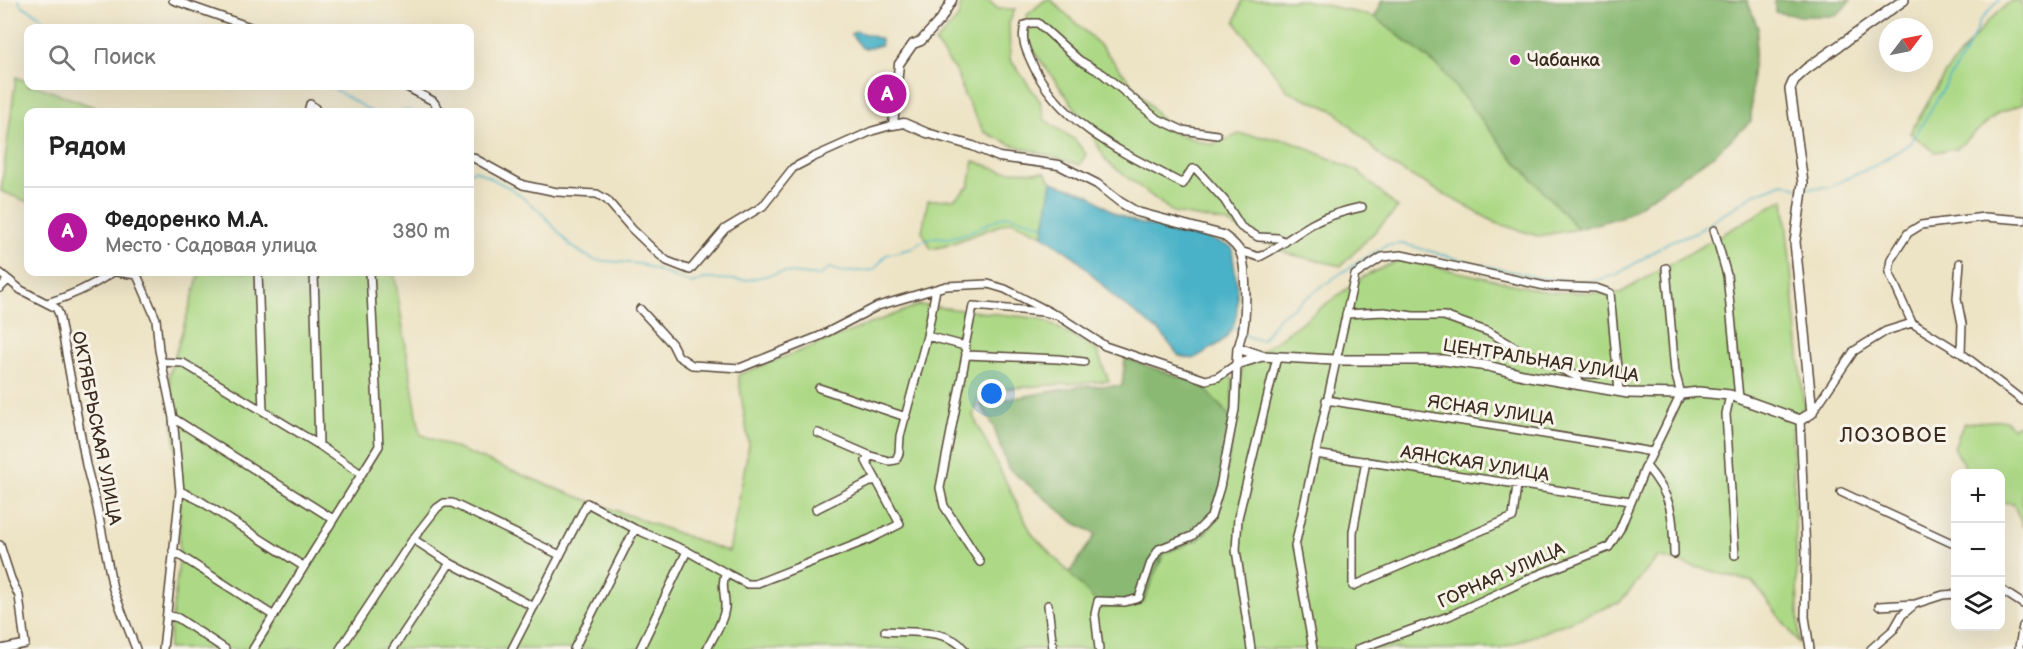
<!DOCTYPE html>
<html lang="ru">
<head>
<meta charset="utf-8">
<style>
  :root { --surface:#fff; --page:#f2f2f2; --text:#222; --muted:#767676; --line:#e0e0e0; --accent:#b5179e }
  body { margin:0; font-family:"Balsamiq Sans",sans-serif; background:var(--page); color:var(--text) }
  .controls { position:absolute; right:18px; bottom:18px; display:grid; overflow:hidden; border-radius:12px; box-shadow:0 6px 24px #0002 }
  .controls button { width:54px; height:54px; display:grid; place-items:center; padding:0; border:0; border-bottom:2px solid var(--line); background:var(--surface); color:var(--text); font:30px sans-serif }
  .compass { position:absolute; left:1879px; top:18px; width:54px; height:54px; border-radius:50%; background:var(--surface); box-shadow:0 6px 24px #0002; rotate:58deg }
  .you { position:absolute; left:992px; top:394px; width:21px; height:21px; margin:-15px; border:4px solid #fff; border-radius:50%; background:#1a73e8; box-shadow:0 0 0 9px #1a73e833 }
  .badge { display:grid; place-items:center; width:39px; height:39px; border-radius:50%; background:var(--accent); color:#fff; font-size:20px; font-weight:700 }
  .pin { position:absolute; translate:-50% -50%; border:3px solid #fff; box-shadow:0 2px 6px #0006 }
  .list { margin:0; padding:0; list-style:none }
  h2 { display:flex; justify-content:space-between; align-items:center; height:78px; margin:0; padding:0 24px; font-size:26px }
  h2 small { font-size:20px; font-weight:400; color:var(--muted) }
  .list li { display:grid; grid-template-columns:39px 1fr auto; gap:18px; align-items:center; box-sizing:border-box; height:90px; padding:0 24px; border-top:2px solid var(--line) }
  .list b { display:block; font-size:22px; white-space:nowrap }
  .list p { margin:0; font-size:20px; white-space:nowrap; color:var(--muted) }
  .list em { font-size:20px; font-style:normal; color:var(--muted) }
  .icon { flex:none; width:33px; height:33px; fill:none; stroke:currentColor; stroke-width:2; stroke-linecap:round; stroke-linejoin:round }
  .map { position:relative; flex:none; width:2023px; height:649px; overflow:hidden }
  .search { position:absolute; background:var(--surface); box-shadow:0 6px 24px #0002; left:24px; top:24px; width:450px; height:66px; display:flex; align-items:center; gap:15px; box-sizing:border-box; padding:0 21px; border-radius:12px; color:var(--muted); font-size:22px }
  .panel { position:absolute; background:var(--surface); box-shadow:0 6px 24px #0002; left:24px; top:108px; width:450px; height:168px; border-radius:12px }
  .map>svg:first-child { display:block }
</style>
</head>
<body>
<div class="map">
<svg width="2023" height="649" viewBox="0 0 2023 649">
  <rect width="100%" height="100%" fill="#f7f3e8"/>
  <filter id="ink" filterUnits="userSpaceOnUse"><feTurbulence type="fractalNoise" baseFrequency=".0167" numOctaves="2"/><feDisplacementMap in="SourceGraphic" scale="12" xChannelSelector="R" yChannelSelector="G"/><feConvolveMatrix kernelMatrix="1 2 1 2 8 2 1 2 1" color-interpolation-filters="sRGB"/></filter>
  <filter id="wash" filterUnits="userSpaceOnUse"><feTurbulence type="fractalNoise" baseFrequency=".008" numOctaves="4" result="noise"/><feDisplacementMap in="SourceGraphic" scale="24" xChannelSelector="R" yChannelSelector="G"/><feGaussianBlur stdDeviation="1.35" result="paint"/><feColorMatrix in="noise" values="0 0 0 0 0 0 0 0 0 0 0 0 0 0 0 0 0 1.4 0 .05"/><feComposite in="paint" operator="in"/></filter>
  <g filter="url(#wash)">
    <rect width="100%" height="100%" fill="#ede3c5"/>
    <path fill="#add986" stroke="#748252" stroke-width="1.5" d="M962 0H988L998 9H1015L1009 23 1010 59 1040 101 1045 120 1075 140 1086 154 1080 165 1010 144 984 132 964 95 957 73 935 43 958 18Z
      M1045 0H1051L1100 45 1172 132 1211 145 1240 134 1289 140 1357 171 1398 208 1341 266 1289 254 1225 222 1174 213 1106 161 1086 123 1027 42V15Z
      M1242 0H1304L1375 17 1440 68 1509 154 1578 229 1538 236 1496 223 1388 163 1335 111 1288 91 1235 22Z
      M2011 1 2020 2 2023 8V104L1998 113 1956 149 1935 152 1910 133 1945 73 1987 22Z
      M16 77 28 82V86H37L107 112H28V202L1 191Z
      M974 161 1002 171 1045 172 1052 182 1043 235 1011 221 945 246 931 249 922 232 928 200 954 199 969 186Z
      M1784 199 1804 406 1792 428 1799 643 1753 582 1658 557 1620 602 1500 649H168L179 563 180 491 169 375 200 272H394L420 434 560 490 729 552 749 445 738 375 919 305 1042 319 1096 349 1109 381 980 390 973 416 1032 534 1103 608 1143 602 1164 553 1199 539 1217 519 1227 467 1242 366 1363 277 1401 259 1548 292 1620 293Z
      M1229 376 1233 380 1231 418 1207 391 1200 386 1201 382 1212 383Z
      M2006 420 2013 428 2016 425H2023V527L2013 503 2001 502 2000 474 1968 473 1954 447 1964 423Z"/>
    <path fill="#8ab973" stroke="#627248" stroke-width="1.5" d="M1382 0H1747L1758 28 1752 74 1751 121 1715 154 1624 216 1578 229 1509 154 1440 68 1375 17Z
      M1775 0H1851L1836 16H1800L1775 12Z
      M1125 358 1194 382 1207 391 1231 418V446L1217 519 1199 539 1164 553 1143 602 1102 608 1069 573 1096 534 1075 523 1008 468 993 425 980 404 1082 386H1122Z"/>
    <path fill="#4ab2c8" stroke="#426e73" stroke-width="1.5" d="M856 31 881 39V45L870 48H862L851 34Z
      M1052 182 1088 194 1116 214 1138 223 1199 236 1232 247C1234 273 1245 314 1228 335 1221 345 1204 352 1193 359L1179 356 1162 334 1114 297 1076 258 1043 235Z"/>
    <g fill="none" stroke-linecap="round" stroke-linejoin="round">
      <path stroke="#4ab2c8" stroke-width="1.5" d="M19 0 21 5 37 14 52 28
        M329 86 372 112
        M395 112 410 110 412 112
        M470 172 475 170 510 188 539 210 571 246 585 255 595 260 640 264 693 284 703 279 747 280 783 272 819 276 829 268 843 272 874 270 886 255 913 248 920 242 936 237 949 238 967 233 1007 215 1046 226
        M1807 188 1829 187 1876 165 1911 143 1971 42 1980 21 1999 0
        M1231 326 1240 331
        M1244 334 1254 339 1262 340 1278 318 1341 273 1387 245 1404 244 1465 261 1540 278 1590 282 1618 274 1669 242 1698 231 1753 195 1783 183 1798 188"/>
    </g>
  </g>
  <g filter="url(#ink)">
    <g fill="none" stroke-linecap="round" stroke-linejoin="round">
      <g stroke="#564637" stroke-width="10">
        <path id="minor" d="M173 0 253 28
          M405 86 433 101 441 112
          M308 112 310 104 315 108 317 112
          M1217 135 1182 130 1156 118 1103 74 1079 60 1038 23H1031L1025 25C1021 39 1025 48 1031 61 1058 124 1125 154 1183 184L1192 169H1196L1225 201 1241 227 1258 237 1278 238 1285 242
          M470 156 523 185 557 192 597 194 607 200 632 229 654 250 667 261 690 270 725 229 763 206 793 168 814 157 872 131 893 125
          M1714 230 1727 275 1739 398
          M1240 251 1259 257C1279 248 1294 234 1312 224 1328 215 1344 211 1362 207
          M1960 263 1957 299 1962 324 1961 353
          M116 272 137 275 156 319 159 350 173 418 180 491 163 649
          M258 272 263 411 319 445 314 272
          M0 273 21 290 56 308 59 314 86 465 97 507 113 589 136 649
          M0 288 8 280
          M47 303C72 296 92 286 113 272
          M640 309 672 344 678 356 692 365 740 368 820 336 878 306 946 286 988 284 1005 289 1052 313
          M1346 314 1384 312 1413 316H1444L1489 332 1520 350 1576 376 1581 385
          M1912 323 1889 272 1891 259 1908 233 1921 225 1984 217 2023 220
          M927 336 936 289
          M965 346 966 355 940 488 944 506 980 562
          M1238 348 1243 330
          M966 355 1058 359 1084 362
          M162 362 183 363 263 411
          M1576 376 1580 374H1598
          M819 388 906 417
          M1730 395 1726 414 1735 555
          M1326 400C1435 417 1544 433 1652 452
          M1812 413 1854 351 1886 331 1912 323 1961 353 2023 401
          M173 418 333 519
          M1800 420 1806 552 1805 617 1810 649
          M818 433 871 456
          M319 445 361 474
          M1315 454 1630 501
          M1366 461 1353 532V586L1513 517 1517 485
          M1646 466C1673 497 1673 515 1674 554
          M180 491 199 500 303 566
          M1841 492 1956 545
          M816 509 876 479
          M413 539 450 563 534 607
          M0 545 11 579 19 596 25 644
          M173 551 274 616
          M726 573 747 584H755L870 539 900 524 866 461 871 456 889 461 896 460 899 453 900 436 927 336 965 346 973 306 1044 312 1057 315 1105 346 1206 380 1218 377 1237 364
          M2000 589 2023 604
          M1048 605 1053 649
          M1879 606 1915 604
          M167 615 178 618 225 649
          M885 631C909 633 948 628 964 649
          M1 649 25 644
          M253 649 379 446 370 272
          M340 649 413 539 437 508 444 503H452L560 555
          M393 649 450 563
          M512 649 587 503 635 529 687 551 726 573C720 584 726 596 725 608 723 623 714 635 707 649
          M574 649 635 529
          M640 649 687 551
          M1099 649 1095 614 1098 601 1125 602 1139 598 1151 562 1159 549 1192 536 1211 517 1220 487 1235 409 1237 364
          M1251 649 1236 550 1238 518 1277 357
          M1313 649 1295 546 1355 275 1382 257 1401 255 1545 286 1596 288 1610 293 1619 391
          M1358 649 1449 616 1535 576 1609 547 1620 529 1646 466 1681 394 1675 372 1666 268
          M1871 649 1894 629 1902 615 1915 604 1943 595 1956 594
          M2020 649 2019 647 2023 626"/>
      </g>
      <g stroke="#564637" stroke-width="11">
        <path id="tertiary" d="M952 0 941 19 921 41 913 44 899 64 893 125 904 123 927 133 973 146 999 157 1059 165 1097 184 1120 202 1137 212 1223 235C1229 240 1236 244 1240 252 1247 266 1246 314 1243 330"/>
      </g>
      <g stroke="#564637" stroke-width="12">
        <path id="secondary" d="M1262 356 1238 348 1237 364 1262 356 1335 360H1443L1488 366 1523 375 1628 393 1681 394 1699 392 1730 395 1800 420 1812 413 1795 242 1803 183 1790 89 1794 80 1806 69 1904 0"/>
      </g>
      <use href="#minor" stroke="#fff" stroke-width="7"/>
      <use href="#tertiary" stroke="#fff" stroke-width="8"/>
      <use href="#secondary" stroke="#fff" stroke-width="9"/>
    </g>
  </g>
  <circle fill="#b5179e" stroke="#f7f3e8" stroke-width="2" cx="1515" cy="60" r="6"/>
  <g text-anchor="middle" stroke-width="6" stroke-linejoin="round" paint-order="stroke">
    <g font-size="18" fill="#3b2a1e" stroke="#f7f3e8" text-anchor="start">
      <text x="1527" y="66">Чабанка</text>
    </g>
    <g font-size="18" fill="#3b2a1e" stroke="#f7f3e8">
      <text transform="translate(1541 360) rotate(9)" y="6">ЦЕНТРАЛЬНАЯ УЛИЦА</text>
      <text transform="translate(1491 410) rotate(8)" y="6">ЯСНАЯ УЛИЦА</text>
      <text transform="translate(97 428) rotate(79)" y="6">ОКТЯБРЬСКАЯ УЛИЦА</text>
      <text transform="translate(1475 463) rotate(9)" y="6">АЯНСКАЯ УЛИЦА</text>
      <text transform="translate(1501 575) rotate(-24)" y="6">ГОРНАЯ УЛИЦА</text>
    </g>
    <g font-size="21" letter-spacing="1.5" fill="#3b2a1e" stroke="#f7f3e8">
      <text x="1894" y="442">ЛОЗОВОЕ</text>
    </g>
  </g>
</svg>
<div class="controls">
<button>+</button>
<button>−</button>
<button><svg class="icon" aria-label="layers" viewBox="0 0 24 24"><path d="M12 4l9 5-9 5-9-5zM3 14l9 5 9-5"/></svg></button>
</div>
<svg class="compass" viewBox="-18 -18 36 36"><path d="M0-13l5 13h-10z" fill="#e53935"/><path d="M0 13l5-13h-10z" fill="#767676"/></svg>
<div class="you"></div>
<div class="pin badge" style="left:887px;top:94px">A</div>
<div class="search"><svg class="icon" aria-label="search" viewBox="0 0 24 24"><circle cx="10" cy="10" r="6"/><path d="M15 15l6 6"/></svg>Поиск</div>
<section class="panel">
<h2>Рядом<small></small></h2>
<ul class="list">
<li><span class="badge">A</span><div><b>Федоренко М.А.</b><p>Место · Садовая улица</p></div><em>380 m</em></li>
</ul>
</section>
</div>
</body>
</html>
